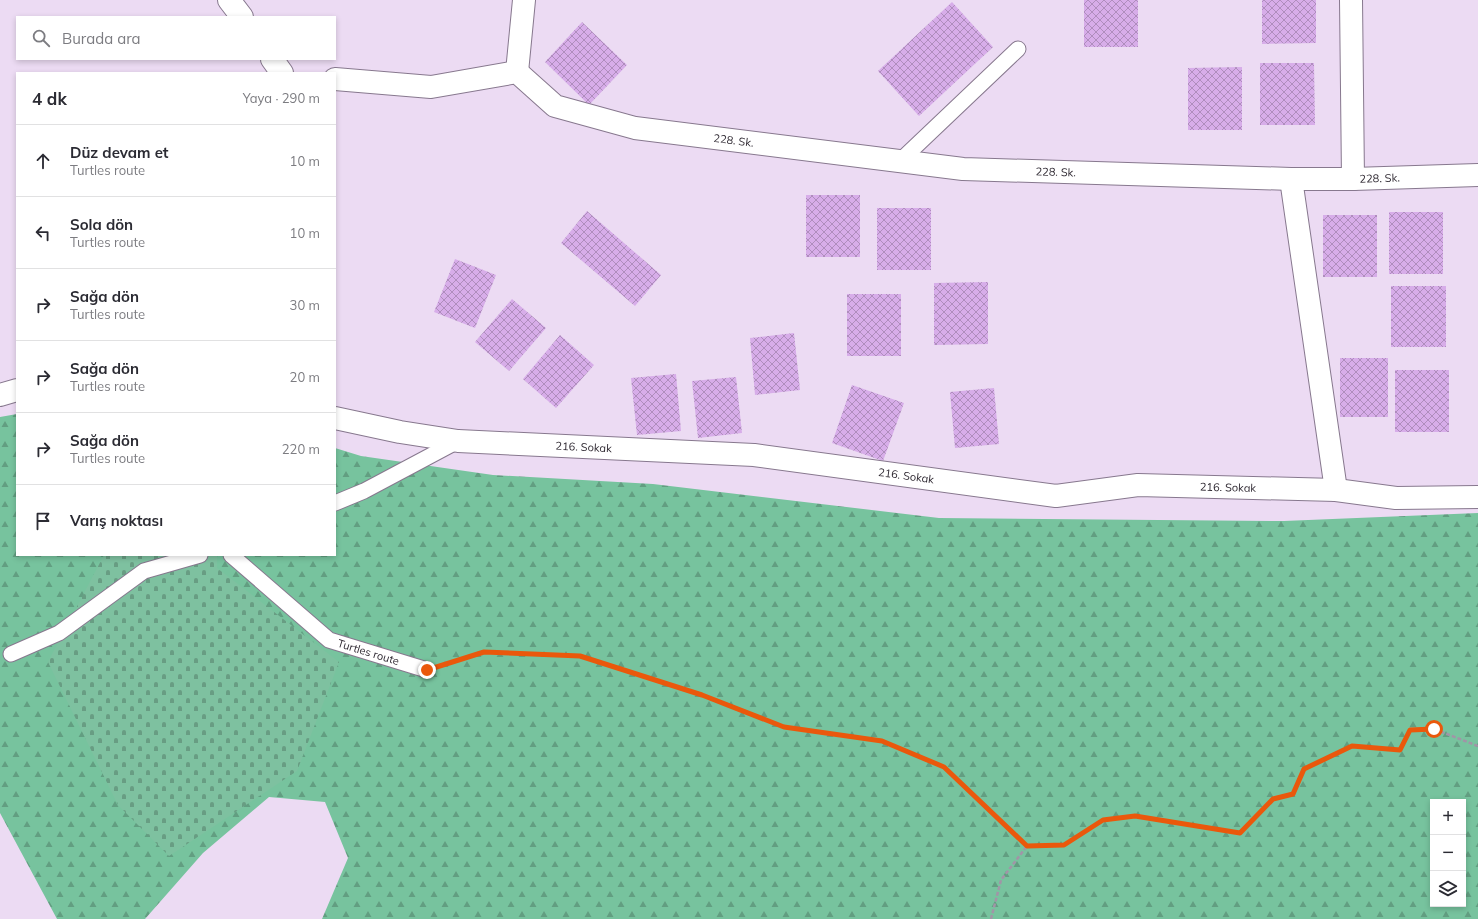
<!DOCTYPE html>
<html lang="tr">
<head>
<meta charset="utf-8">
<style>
  :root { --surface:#fff; --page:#f7f7f7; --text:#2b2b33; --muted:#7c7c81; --line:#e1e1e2 }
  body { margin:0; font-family:Mulish,sans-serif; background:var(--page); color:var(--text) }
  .controls { position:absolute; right:12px; bottom:12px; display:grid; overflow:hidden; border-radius:0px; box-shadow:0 2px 6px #0003 }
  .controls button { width:36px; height:36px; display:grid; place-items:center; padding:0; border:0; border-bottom:1px solid var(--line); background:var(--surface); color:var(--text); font:20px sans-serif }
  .stop { position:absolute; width:12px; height:12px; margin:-9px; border:3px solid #ea580c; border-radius:50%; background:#fff }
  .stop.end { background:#ea580c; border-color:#fff; box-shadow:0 1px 4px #0008 }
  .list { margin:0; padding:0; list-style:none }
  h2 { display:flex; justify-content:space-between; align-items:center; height:52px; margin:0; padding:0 16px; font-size:17px }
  h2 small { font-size:13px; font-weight:400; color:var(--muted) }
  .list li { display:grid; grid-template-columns:26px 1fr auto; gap:12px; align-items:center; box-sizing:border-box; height:72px; padding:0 16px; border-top:1px solid var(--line) }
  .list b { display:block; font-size:15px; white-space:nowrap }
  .list p { margin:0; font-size:13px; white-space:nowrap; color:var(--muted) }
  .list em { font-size:13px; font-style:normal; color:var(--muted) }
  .icon { flex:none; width:22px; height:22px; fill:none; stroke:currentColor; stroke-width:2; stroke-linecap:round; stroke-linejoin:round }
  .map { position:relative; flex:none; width:1478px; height:919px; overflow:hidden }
  .search { position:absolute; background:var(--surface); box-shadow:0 2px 6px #0003; left:16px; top:16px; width:320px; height:44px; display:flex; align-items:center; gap:10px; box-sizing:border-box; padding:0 14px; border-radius:0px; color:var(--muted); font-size:15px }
  .panel { position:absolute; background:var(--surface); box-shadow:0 2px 6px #0003; left:16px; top:72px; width:320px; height:484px; border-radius:0px }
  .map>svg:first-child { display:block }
</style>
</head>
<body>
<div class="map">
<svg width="1478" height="919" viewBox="0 0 1478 919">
  <defs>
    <pattern id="forest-firs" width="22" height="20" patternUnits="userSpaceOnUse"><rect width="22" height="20" fill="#77c39e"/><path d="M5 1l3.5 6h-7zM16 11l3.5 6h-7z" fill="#629e81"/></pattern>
    <pattern id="cemetery-stones" width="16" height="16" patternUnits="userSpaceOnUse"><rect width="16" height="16" fill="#7ec1a0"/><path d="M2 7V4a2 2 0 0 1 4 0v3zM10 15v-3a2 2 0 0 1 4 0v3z" fill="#689d83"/></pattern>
    <pattern id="building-cross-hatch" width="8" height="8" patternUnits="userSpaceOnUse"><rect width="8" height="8" fill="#d7ade9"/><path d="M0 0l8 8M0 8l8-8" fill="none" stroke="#af8dbd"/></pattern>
  </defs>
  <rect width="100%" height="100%" fill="#ecdbf3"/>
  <path fill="url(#forest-firs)" fill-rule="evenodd" d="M17 414V555H335V448L361 456 493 475 653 484 939 518 1284 521 1478 513V919H322L348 858 325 802 269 797 203 853 145 919H57L0 813V417ZM1433 802H1463V904H1433Z"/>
  <path fill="url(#cemetery-stones)" d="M104 555H217V568L339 662 297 771 169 856 118 805 48 662Z"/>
  <path fill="url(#building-cross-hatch)" d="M1084 0H1138V47H1084Z
    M1262 0H1316V43L1262 44Z
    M952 2 993 47 919 116 878 71Z
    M582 22 627 65 589 105 545 62Z
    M1260 63H1314L1315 125H1260Z
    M1242 67V130H1188V68Z
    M806 195H860V257H806Z
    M877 208H931V270H877Z
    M587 211 661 275 635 306 561 243Z
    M1389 212H1443V274H1389Z
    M1323 215H1377V277H1323Z
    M455 259 496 275 475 328 434 312Z
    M988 282V344L934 345V283Z
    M1391 286H1446V347H1391Z
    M847 294H901V356H847Z
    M512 299 546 328 509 371 475 342Z
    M794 333 800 390 755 395 750 338Z
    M560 335 594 365 556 408 523 379Z
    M1340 358H1388V417H1340Z
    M1395 370H1449V432H1395Z
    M676 374 681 431 637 435 631 378Z
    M736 377 742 433 698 438 692 381Z
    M852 385 904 403 883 461 832 443Z
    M994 388 999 444 955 448 950 392Z"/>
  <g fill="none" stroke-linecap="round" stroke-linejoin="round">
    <g stroke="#87788e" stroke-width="17">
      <g id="lane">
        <path d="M899 162 1018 49"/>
        <path d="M335 503 364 491 458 441"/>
        <path id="s1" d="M231 555 329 640 427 670"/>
        <path d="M11 654 59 633 144 571 200 555"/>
      </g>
    </g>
    <g stroke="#87788e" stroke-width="24">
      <g id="street">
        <path d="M229 0 242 17"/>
        <path d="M1351 0 1353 179"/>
        <path d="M272 59 282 73"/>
        <path d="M517 72 524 0"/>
        <path id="s2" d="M335 79 431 87 517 72 555 106 635 128 963 169 1291 179H1353L1478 175"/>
        <path d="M1291 179 1336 490"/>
        <path d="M0 395 17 390"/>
        <path id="s3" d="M335 418 400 432 458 441 754 455 1056 496 1138 485 1336 490 1396 498 1478 497"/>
      </g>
    </g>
    <path stroke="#a195a7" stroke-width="2.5" stroke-dasharray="4 2" stroke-linecap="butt" d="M447 664 484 652 580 656 702 695 784 727 881 741 944 767 1027 846 1064 845 1103 820 1135 816 1240 833 1273 799 1293 794 1304 769 1352 746 1400 750 1410 730 1434 729 1478 746
      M991 919 1001 880 1027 846"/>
    <use href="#lane" stroke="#fff" stroke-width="15"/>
    <use href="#street" stroke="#fff" stroke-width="22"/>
  </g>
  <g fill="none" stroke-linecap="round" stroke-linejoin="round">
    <path stroke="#ea580c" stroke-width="5" d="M427 670 484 652 580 656 702 695 784 727 882 741 944 767 1027 846 1064 845 1103 820 1135 816 1240 833 1273 799 1293 794 1304 769 1352 746 1400 750 1410 730 1434 729"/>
  </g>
  <g text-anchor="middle" stroke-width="4" stroke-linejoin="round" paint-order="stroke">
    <g font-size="11" fill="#2e2831" stroke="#fff">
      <text dy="4" stroke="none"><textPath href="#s2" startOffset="417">228. Sk.</textPath></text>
      <text dy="4" stroke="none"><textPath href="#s2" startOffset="741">228. Sk.</textPath></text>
      <text dy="4" stroke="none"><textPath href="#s2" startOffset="1065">228. Sk.</textPath></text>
      <text dy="4" stroke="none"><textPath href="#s3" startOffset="251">216. Sokak</textPath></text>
      <text dy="4" stroke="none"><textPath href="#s3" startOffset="575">216. Sokak</textPath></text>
      <text dy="4" stroke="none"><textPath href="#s3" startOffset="899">216. Sokak</textPath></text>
      <text dy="4" stroke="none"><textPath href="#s1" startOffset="171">Turtles route</textPath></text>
    </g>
  </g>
</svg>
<div class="controls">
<button>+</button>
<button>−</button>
<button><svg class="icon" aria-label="layers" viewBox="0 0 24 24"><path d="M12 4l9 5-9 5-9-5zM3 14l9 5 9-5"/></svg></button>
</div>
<div class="stop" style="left:1434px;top:729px"></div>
<div class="stop end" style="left:427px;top:670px"></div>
<div class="search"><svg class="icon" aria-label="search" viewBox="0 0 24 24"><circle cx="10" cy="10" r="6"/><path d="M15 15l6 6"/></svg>Burada ara</div>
<section class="panel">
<h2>4 dk<small>Yaya · 290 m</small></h2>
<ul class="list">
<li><svg class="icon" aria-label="ahead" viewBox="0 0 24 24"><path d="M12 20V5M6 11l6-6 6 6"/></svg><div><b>Düz devam et</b><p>Turtles route</p></div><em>10 m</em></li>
<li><svg class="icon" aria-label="left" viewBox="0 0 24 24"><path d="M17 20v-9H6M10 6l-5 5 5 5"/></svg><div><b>Sola dön</b><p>Turtles route</p></div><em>10 m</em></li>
<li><svg class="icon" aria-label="right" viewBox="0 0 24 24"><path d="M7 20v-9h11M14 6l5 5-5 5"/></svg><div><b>Sağa dön</b><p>Turtles route</p></div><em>30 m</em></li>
<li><svg class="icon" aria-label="right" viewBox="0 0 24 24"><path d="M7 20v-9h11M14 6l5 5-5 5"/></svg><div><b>Sağa dön</b><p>Turtles route</p></div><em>20 m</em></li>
<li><svg class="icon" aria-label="right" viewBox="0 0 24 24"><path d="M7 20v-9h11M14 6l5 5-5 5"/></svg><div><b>Sağa dön</b><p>Turtles route</p></div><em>220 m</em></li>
<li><svg class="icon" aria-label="arrive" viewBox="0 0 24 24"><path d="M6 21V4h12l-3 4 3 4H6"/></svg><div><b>Varış noktası</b></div></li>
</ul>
</section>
</div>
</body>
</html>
